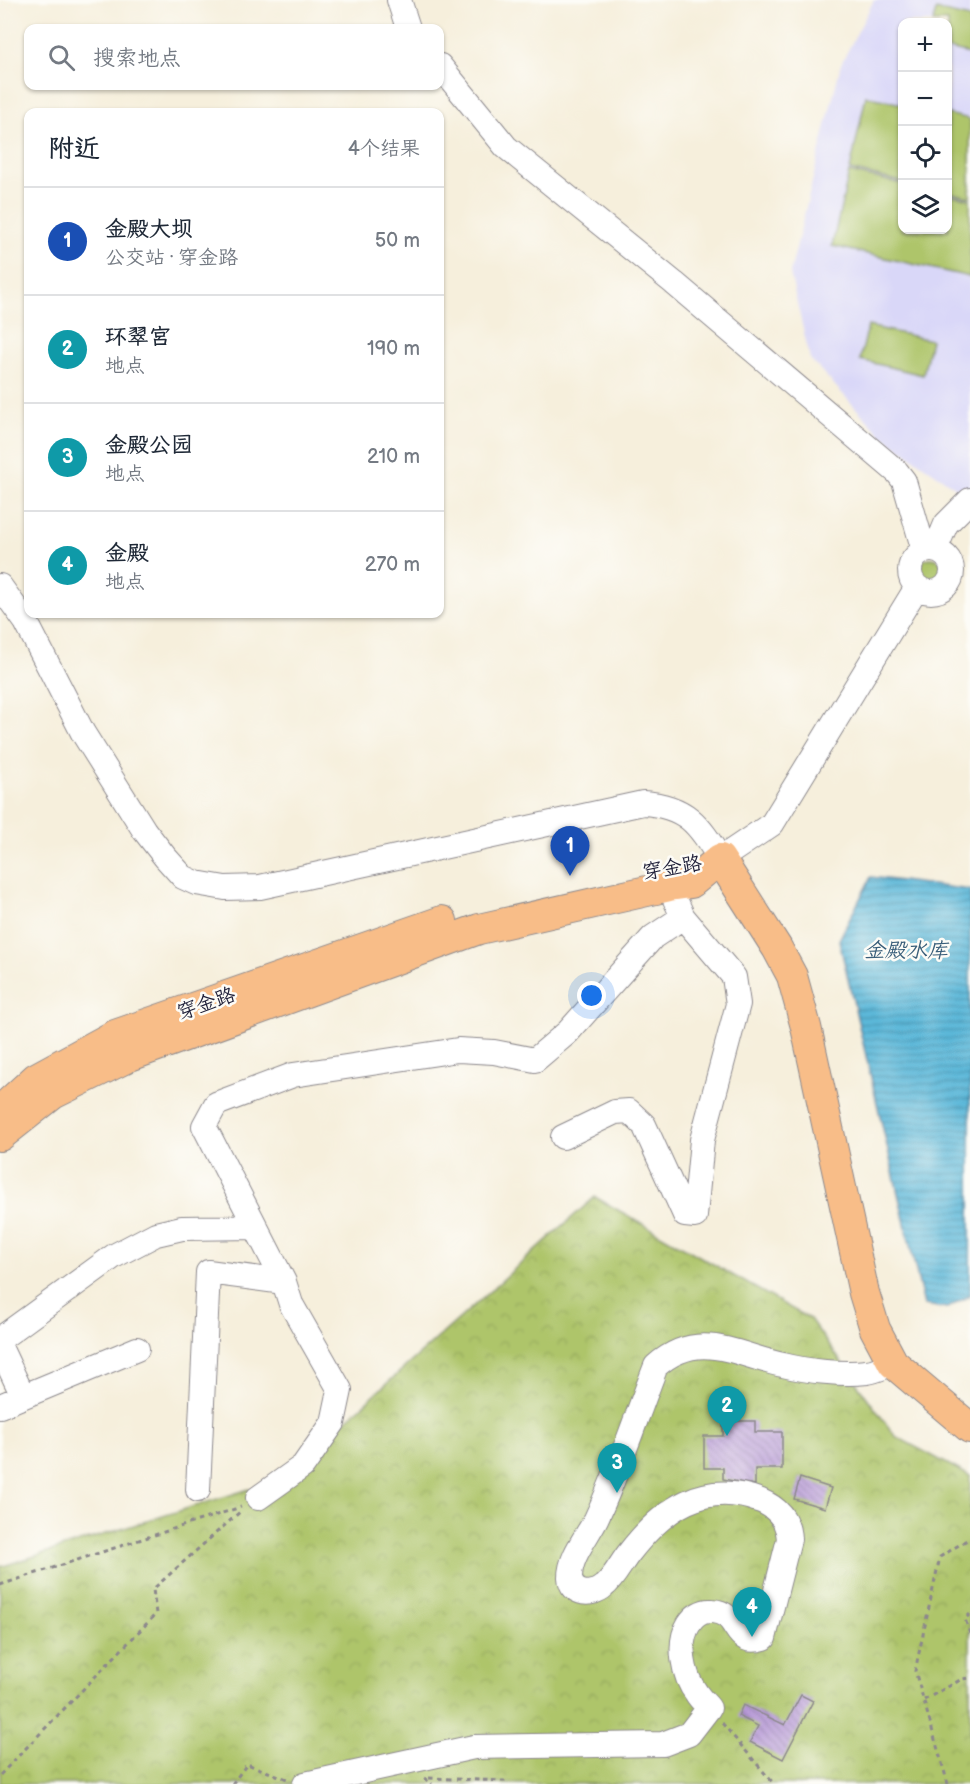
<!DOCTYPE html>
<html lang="zh">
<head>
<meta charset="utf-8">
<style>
  :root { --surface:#fff; --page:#f6f6f7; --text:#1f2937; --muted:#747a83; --line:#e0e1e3; --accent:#d93025 }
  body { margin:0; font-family:"Balsamiq Sans","LXGW WenKai TC",sans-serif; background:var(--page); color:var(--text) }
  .controls { position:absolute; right:18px; top:18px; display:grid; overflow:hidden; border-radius:12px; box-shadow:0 2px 4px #0004 }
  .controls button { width:54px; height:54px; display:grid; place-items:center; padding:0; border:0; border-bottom:2px solid var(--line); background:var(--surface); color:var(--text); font:30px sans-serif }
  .you { position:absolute; left:592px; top:996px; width:21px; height:21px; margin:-15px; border:4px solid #fff; border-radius:50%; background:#1a73e8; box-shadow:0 0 0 9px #1a73e833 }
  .badge { display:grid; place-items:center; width:39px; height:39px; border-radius:50%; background:var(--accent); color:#fff; font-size:20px; font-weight:700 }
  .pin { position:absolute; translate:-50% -50px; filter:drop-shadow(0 2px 3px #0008) }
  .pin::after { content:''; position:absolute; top:32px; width:21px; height:18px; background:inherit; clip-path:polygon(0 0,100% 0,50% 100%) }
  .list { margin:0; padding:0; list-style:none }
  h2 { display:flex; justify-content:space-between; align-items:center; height:78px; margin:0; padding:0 24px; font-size:26px }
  h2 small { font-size:20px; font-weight:400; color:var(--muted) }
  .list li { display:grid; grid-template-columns:39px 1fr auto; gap:18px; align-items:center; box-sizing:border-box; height:108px; padding:0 24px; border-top:2px solid var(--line) }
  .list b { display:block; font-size:22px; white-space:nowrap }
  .list p { margin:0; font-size:20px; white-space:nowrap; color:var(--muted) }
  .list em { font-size:20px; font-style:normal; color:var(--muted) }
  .icon { flex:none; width:33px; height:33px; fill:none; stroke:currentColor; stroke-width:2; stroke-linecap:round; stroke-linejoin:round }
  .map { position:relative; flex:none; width:970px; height:1784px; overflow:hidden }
  .search { position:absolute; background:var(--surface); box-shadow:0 2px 4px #0004; left:24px; top:24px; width:420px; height:66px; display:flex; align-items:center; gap:15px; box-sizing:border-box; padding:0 21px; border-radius:12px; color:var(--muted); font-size:22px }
  .panel { position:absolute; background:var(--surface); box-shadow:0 2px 4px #0004; left:24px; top:108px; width:420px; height:510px; border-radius:12px }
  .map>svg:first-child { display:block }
</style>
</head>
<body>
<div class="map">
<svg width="970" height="1784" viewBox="0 0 970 1784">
  <defs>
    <pattern id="park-crowns" width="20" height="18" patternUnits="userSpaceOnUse" patternTransform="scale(1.5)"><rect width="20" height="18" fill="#aec56a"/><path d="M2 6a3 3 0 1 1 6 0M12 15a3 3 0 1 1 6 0" fill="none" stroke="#95a95d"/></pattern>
    <pattern id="water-rules" width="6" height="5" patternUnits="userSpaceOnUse" patternTransform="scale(1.5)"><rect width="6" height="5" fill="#5bb8d9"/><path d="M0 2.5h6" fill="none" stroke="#4b95b1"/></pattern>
    <pattern id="building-back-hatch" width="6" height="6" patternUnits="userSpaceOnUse" patternTransform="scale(1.5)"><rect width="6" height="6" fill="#b597d6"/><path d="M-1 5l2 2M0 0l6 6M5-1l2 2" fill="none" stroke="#937baf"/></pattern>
  </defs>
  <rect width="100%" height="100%" fill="#fdfcf7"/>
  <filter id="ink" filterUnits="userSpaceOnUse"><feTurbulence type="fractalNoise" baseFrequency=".0167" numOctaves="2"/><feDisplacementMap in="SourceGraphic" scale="12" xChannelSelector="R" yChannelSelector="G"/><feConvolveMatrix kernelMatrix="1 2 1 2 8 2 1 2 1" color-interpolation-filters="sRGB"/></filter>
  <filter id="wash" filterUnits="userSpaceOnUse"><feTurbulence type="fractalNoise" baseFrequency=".008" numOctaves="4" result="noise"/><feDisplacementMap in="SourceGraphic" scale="24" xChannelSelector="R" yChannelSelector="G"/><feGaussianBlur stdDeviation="1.35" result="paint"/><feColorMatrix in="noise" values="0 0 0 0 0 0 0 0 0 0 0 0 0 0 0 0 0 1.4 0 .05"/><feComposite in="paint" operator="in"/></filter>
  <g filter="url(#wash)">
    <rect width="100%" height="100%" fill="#f6efdc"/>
    <path fill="#d9d7f8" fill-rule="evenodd" d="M874 0H970V498L882 436 810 359 790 273 841 64ZM902 22H948V230H902Z"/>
    <path fill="#aec56a" stroke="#687452" stroke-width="1.5" d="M936 10 970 18V54L948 49V22H933Z
      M866 96 902 104V182L850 170Z
      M948 114 970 119V197L948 192Z
      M849 172 902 184V230H948V194L970 199V277L832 246Z
      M868 326 931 340 923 375 860 360Z
      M917 572a14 14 0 1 1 28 0a14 14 0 1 1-28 0Z"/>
    <path fill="url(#park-crowns)" stroke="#687452" stroke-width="1.5" d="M595 1197 810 1319 895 1436 970 1476V1784H0V1567L249 1489 259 1498Z"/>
    <path fill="url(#water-rules)" stroke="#3e6d8a" stroke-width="1.5" d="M871 877 970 890V1295L948 1308 924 1305 839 940Z"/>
    <g id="blocks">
      <path fill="url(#building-back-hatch)" d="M723 1421H755V1432H782V1469H755V1485L723 1479V1468H704V1436H723Z
        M800 1478 831 1488 825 1508 794 1499Z
        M801 1695 813 1701 783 1759 750 1742 758 1726 738 1716 743 1705 785 1725Z"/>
    </g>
  </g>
  <g filter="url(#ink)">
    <use href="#blocks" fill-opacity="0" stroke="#8c888c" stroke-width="1.5"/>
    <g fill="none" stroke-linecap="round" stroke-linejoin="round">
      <g stroke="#8c888c" stroke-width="26">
        <path id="minor" d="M399 0 408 28
          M440 66 506 147 674 283 897 472 904 481 924 551
          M910 571a21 21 0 1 1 42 0a21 21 0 1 1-42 0Z
          M935 550 946 524 970 500
          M0 586 26 622 83 733 144 830 165 857 183 877 196 883 225 888 260 887 643 803C686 806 699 824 720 859L772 824 917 587
          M563 1137 615 1112 629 1111 644 1125 685 1215 695 1216 702 1140 738 1004 734 977 683 917
          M0 1339 114 1256 156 1234 182 1228 255 1227
          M0 1347 23 1396
          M0 1406 137 1349
          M198 1490 208 1272 284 1282
          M258 1498 303 1466 333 1423 340 1390 291 1304 284 1282 204 1126 216 1104 293 1075 458 1050 494 1052 535 1060 568 1032 653 937 683 917 669 886
          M305 1784 474 1747 663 1744 689 1734 709 1708C705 1703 700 1699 697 1694 683 1676 677 1643 689 1624 694 1616 702 1610 712 1611 742 1613 730 1648 764 1638L789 1539C788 1520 778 1508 761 1501 704 1479 663 1509 629 1553 621 1563 614 1578 604 1586 593 1596 571 1596 570 1577 570 1556 587 1537 596 1519 619 1470 636 1417 656 1366 699 1328 736 1355 783 1365 807 1371 843 1375 867 1372 876 1371 885 1366 893 1363"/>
      </g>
      <g stroke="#8c888c" stroke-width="32">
        <path id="major" d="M720 859 777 948 792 976 806 1027 864 1293 875 1329 893 1363 970 1428
          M0 1111 36 1078 115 1035 442 921
          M0 1136 53 1094 130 1056 479 929 669 886 691 883 720 859"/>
      </g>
      <path stroke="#8c888c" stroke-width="3" stroke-dasharray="4.5 4.5" stroke-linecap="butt" d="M0 1585 241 1507
        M970 1614 965 1619 970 1634
        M924 1700 962 1679 970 1678
        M722 1723 774 1784
        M0 1775 156 1614 153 1589 242 1510
        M424 1778 432 1784
        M429 1778 504 1781V1784
        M232 1784 247 1764 287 1779
        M948 1784 915 1671 940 1557 970 1538"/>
      <use href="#minor" stroke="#fff" stroke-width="24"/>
      <use href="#major" stroke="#f8bd88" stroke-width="30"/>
    </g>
  </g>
  <g text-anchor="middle" stroke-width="5" stroke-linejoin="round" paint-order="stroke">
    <g font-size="20" fill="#22223b" stroke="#fdfcf7">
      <text transform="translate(672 867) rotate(-10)" y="7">穿金路</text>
      <text transform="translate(206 1003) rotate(-19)" y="7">穿金路</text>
    </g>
    <g font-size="21" font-style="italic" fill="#395e7a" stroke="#fdfcf7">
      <text x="906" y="957">金殿水库</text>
    </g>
  </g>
</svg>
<div class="controls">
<button>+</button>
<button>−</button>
<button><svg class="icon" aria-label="locate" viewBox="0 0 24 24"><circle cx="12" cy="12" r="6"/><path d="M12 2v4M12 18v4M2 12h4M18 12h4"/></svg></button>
<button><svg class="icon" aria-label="layers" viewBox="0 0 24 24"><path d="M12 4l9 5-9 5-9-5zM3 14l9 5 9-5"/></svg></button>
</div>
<div class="you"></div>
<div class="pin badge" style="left:570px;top:876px;background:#1a4fb4">1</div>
<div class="pin badge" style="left:727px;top:1436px;background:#0f9aa8">2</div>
<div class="pin badge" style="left:617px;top:1493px;background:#0f9aa8">3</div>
<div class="pin badge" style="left:752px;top:1637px;background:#0f9aa8">4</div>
<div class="search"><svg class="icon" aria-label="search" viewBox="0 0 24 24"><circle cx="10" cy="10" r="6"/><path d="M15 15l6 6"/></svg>搜索地点</div>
<section class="panel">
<h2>附近<small>4个结果</small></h2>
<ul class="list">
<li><span class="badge" style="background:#1a4fb4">1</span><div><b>金殿大坝</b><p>公交站 · 穿金路</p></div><em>50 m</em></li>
<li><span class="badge" style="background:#0f9aa8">2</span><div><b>环翠宫</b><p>地点</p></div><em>190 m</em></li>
<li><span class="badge" style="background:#0f9aa8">3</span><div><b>金殿公园</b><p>地点</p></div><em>210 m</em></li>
<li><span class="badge" style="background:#0f9aa8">4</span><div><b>金殿</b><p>地点</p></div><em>270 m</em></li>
</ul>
</section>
</div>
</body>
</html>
